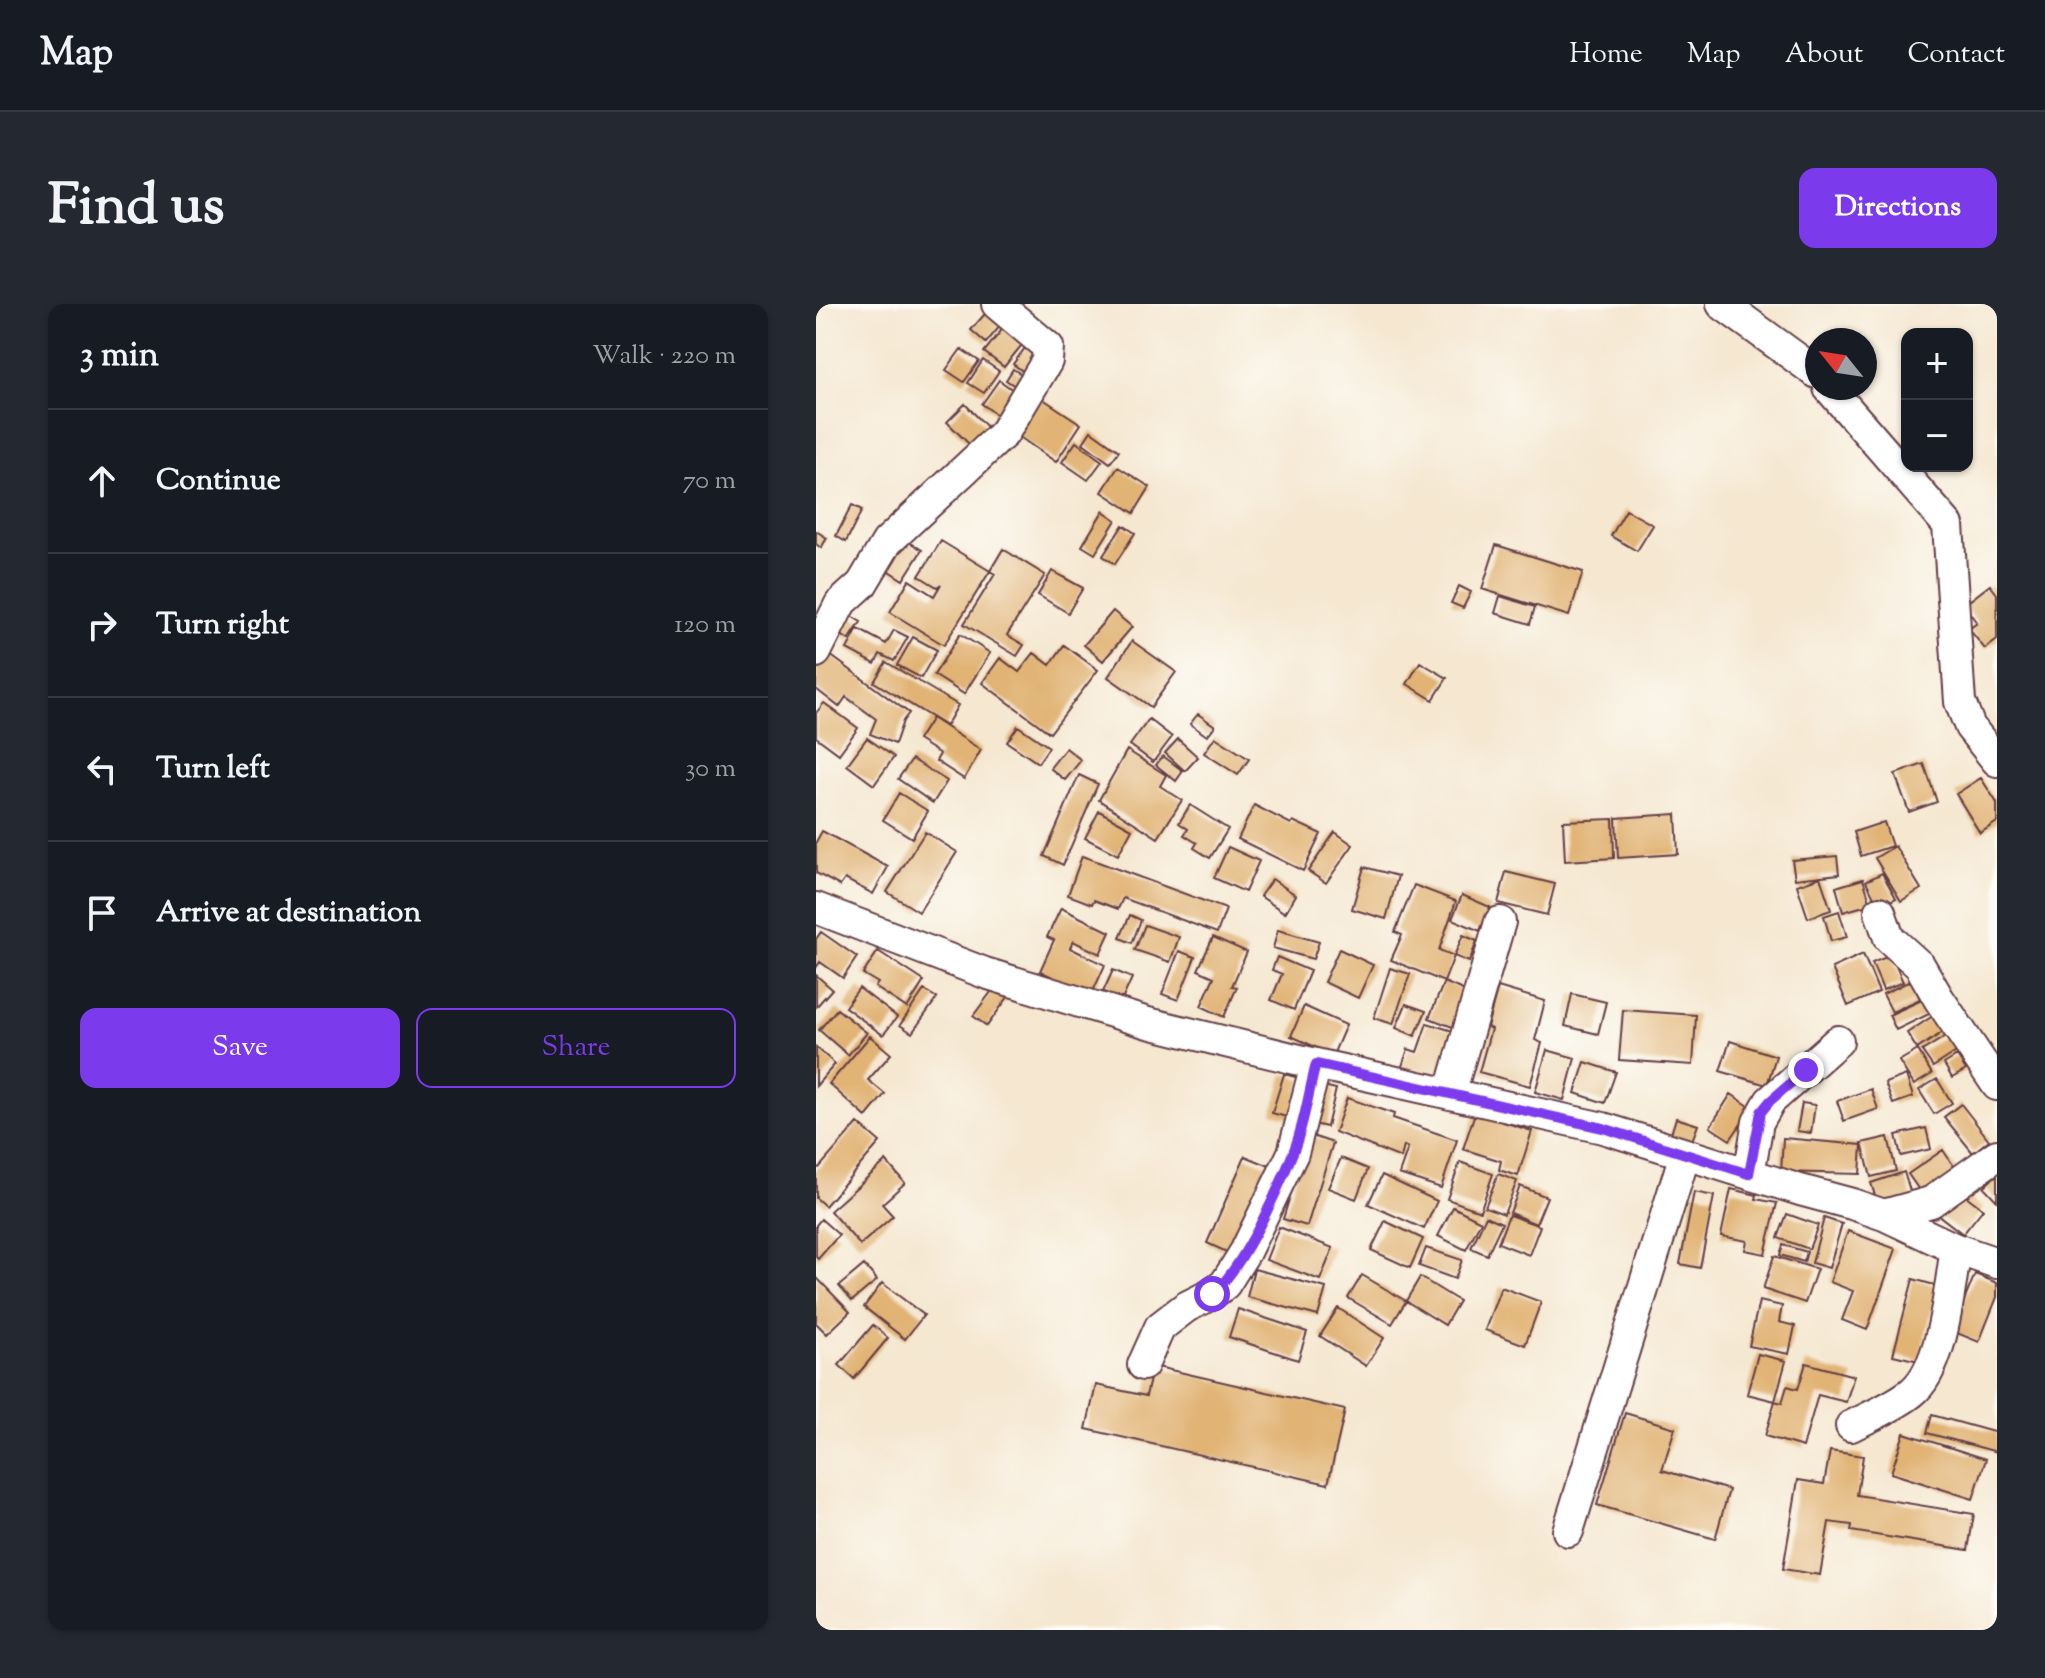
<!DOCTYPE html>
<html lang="en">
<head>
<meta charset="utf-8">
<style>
  :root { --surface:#171b24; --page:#242831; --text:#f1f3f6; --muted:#9ea1a6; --line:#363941; --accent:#7c3aed }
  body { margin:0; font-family:"Sorts Mill Goudy",serif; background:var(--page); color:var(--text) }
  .controls { position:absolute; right:24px; top:24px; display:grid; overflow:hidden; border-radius:16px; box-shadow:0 2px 6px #0004 }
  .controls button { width:72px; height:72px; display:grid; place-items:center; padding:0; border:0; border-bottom:2px solid var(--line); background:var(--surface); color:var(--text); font:40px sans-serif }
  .compass { position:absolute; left:989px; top:24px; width:72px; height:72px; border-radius:50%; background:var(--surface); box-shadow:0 2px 6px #0004; rotate:300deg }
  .stop { position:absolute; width:24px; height:24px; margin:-18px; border:6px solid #7c3aed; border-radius:50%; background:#fff }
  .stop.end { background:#7c3aed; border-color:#fff; box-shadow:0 2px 8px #0008 }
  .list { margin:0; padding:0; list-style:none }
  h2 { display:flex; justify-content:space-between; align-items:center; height:104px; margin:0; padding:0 32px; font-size:34px }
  h2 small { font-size:26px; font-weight:400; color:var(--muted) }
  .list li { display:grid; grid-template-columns:52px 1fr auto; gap:24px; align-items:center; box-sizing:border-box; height:144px; padding:0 32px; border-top:2px solid var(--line) }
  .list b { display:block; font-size:30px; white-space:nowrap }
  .list em { font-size:26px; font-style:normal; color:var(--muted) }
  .actions { display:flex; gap:16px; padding:24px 32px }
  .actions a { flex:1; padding:18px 0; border:2px solid var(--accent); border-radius:16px; text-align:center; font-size:28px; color:var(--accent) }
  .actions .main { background:var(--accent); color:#fff }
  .icon { flex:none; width:44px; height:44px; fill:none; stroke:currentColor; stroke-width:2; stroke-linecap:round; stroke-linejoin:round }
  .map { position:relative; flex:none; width:1181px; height:1326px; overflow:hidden; border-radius:16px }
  header { display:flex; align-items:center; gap:48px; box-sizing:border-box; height:112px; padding:0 40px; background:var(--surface); border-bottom:2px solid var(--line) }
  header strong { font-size:38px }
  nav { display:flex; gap:44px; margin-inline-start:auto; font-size:28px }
  .intro { display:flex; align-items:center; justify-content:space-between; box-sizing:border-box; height:192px; padding:0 48px }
  h1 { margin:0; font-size:56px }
  .button { padding:20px 36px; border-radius:16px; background:var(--accent); color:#fff; font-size:28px; font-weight:700 }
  main { display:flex; gap:48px; padding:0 48px }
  aside { flex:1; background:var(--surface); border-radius:16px; box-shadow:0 2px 6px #0004 }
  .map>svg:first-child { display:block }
</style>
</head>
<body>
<header>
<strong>Map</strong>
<nav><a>Home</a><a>Map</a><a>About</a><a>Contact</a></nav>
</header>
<div class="intro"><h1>Find us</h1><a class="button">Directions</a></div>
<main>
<aside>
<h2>3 min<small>Walk · 220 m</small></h2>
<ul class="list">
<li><svg class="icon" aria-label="ahead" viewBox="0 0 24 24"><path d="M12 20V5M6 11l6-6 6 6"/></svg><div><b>Continue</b></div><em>70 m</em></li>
<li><svg class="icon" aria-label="right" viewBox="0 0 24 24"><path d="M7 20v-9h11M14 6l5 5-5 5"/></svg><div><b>Turn right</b></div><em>120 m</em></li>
<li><svg class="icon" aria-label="left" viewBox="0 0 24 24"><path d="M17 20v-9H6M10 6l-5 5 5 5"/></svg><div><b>Turn left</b></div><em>30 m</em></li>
<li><svg class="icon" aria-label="arrive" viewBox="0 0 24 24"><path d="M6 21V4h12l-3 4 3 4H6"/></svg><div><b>Arrive at destination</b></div></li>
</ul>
<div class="actions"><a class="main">Save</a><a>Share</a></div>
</aside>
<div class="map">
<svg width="1181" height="1326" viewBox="0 0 1181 1326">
  <rect width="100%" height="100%" fill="#fdfcf7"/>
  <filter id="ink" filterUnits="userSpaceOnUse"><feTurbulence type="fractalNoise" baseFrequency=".0125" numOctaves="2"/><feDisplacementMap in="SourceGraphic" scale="16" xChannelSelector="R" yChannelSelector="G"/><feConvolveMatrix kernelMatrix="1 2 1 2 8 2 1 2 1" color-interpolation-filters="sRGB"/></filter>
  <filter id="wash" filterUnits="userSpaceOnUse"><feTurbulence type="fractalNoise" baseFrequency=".006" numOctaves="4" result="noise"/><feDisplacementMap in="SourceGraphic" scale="32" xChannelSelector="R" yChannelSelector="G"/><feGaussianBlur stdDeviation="1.8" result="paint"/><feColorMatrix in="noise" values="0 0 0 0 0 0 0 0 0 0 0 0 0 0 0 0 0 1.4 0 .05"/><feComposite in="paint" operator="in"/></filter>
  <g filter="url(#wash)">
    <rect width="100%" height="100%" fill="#f5e7d0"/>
    <g id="blocks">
      <path fill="#e1b375" d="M175 3 190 15 170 39 155 26Z
        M189 22 209 37 188 63 168 48Z
        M212 40 231 54 216 74 197 60Z
        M145 45 163 57 148 78 130 66Z
        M167 56 183 67 168 89 152 79Z
        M197 65 216 77 208 88 190 76Z
        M183 76 205 92 188 116 166 100Z
        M221 91 265 120 240 158 196 128Z
        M149 100 176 128 159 146 131 118Z
        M275 127 303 147 294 159 267 139Z
        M260 138 286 157 272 176 246 158Z
        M302 163 334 183 318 209 286 188Z
        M36 201 46 206 30 238 20 232Z
        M810 206 837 221 821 247 795 232Z
        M287 207 300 216 279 250 266 242Z
        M307 221 319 229 299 260 287 252Z
        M0 227 11 234 5 244 0 240Z
        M84 232 106 246 87 276 65 262Z
        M125 237 174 267 128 341 74 308 93 276 118 292 125 280 121 283 103 272Z
        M680 241 767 268 753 312 666 285Z
        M187 245 229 271 191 331 208 341 201 352 148 320 179 270 174 267Z
        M236 267 267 284 252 309 222 291Z
        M1174 281 1181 290V336L1169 345 1153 325 1161 319 1148 301Z
        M643 282 655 288 647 304 635 299Z
        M684 292 719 303 714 320 679 309Z
        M27 307 45 318 33 336 16 325Z
        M297 307 316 323 287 357 268 341Z
        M42 325 70 340 78 326 92 333 78 357 64 350 59 360 31 345Z
        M144 330 174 349 148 390 118 371Z
        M97 333 121 346 105 374 81 361Z
        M316 337 360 368 335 403 292 373Z
        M248 341 282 366 234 429 166 379 184 354 203 368 218 349 234 361Z
        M10 348 93 409 87 417 79 440 54 430 60 415 30 393 23 403 0 385V362Z
        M70 358 142 401 130 422 58 378Z
        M604 358 631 374 617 396 591 380Z
        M8 399 42 424 23 450 0 433V409Z
        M382 410 399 422 391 432 374 420Z
        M116 414 165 446 148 475 120 457 124 450 102 436Z
        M333 415 356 433 337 458 314 441Z
        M202 422 233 443 222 459 191 438Z
        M399 433 433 455 422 471 388 449Z
        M51 434 78 453 58 481 31 461Z
        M362 435 382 453 369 467 349 449Z
        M250 444 265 456 249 476 234 464Z
        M311 446 350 471 344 482 366 496 342 534 283 496Z
        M347 452 367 467 360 477 340 461Z
        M96 455 131 477 117 499 82 475Z
        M1108 460 1121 498 1093 508 1079 470Z
        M263 471 282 480 247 561 228 552Z
        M1165 474 1181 499V518L1164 529 1140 490Z
        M83 489 112 507 96 534 67 516Z
        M374 501 412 525 394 554 378 544 381 539 368 531 372 525 363 519Z
        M438 501 475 520 477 517 505 530 487 567 422 535Z
        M283 507 316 525 302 551 269 534Z
        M860 510 862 550 802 554 800 514Z
        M797 515 798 554 749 557 747 517Z
        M1068 518 1076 542 1045 552 1038 528Z
        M6 527 72 563 57 590 29 575 24 582 0 569V538Z
        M109 528 141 548 103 608 71 588Z
        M519 528 537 541 510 579 492 567Z
        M1079 542 1105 585 1085 597 1059 554Z
        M412 543 443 557 429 588 398 574Z
        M266 552 410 605 401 629 307 594 302 605 278 596 276 600 252 591Z
        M1021 552 1023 570 979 575 976 556Z
        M548 563 582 572 570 615 536 605Z
        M690 568 739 580 731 611 682 599Z
        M1066 569 1080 594 1063 603 1050 577Z
        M1004 573 1015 606 992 614 981 581Z
        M456 575 480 591 469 609 444 592Z
        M1047 575 1055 600 1027 608 1020 583Z
        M598 581 640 597 623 646 638 652 628 678 575 656 586 631 579 628Z
        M646 591 674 603 664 627 636 615Z
        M245 604 294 628 284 650 257 637 254 644 289 661 275 692 224 667 238 636 231 633Z
        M1023 607 1031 633 1015 637 1008 612Z
        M314 611 325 616 316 639 304 634Z
        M329 621 363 633 354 658 319 646Z
        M462 626 503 638 497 655 457 644Z
        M5 628 41 653 27 674 4 658 0 664V635Z
        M647 631 661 637 653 658 638 652Z
        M397 633 431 648 416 682 421 683 408 713 385 702 398 673 382 666Z
        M523 645 557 661 542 694 508 678Z
        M62 647 108 677 91 704 59 683 62 679 47 670Z
        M363 647 379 653 362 696 346 690Z
        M1047 650 1063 688 1032 702 1016 664Z
        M1075 651 1087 678 1067 686 1056 659Z
        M461 653 494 667 478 706 455 696 466 670 456 666Z
        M574 664 594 670 577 720 558 714Z
        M297 666 316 674 306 696 287 688Z
        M0 671 16 685 0 703Z
        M1096 676 1104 695 1076 708 1067 690Z
        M628 678 654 689 639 724 613 714Z
        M682 683 729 697 719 736 726 739 714 782 663 768 675 725 671 723Z
        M43 684 81 713 67 731 29 703Z
        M178 684 192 693 171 722 157 712Z
        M108 686 121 694 96 729 84 721Z
        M756 690 790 698 782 730 749 722Z
        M1108 695 1115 709 1080 726 1073 711Z
        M590 700 610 707 599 732 580 724Z
        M488 702 530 721 517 751 475 732Z
        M21 705 51 729 32 751 3 726Z
        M807 706 880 711 877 761 803 756Z
        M1123 708 1133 724 1101 745 1091 729Z
        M611 719 640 728 623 780 584 768 592 745 601 748Z
        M1135 729 1145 745 1117 763 1106 747Z
        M54 732 75 750 52 776 69 790 50 813 13 780Z
        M914 737 960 752 951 781 904 767Z
        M0 743 19 760 0 782Z
        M731 746 759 754 748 796 719 788Z
        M1102 746 1116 770 1098 781 1083 757Z
        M1141 752 1150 766 1136 774 1128 760Z
        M769 758 800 768 789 799 759 789Z
        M468 770 487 775 474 814 456 809Z
        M1090 771 1097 793 1077 800 1069 779Z
        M1121 775 1136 799 1118 810 1103 786Z
        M502 781 520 785 511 823 493 819Z
        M1055 785 1062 805 1028 817 1021 797Z
        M915 790 936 804 914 836 894 823Z
        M531 794 578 810 577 814 641 836 625 884 583 870 592 844 588 842 585 854 519 828Z
        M986 799 999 801 995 829 981 827Z
        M1145 800 1173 836 1157 849 1128 813Z
        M659 809 716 827 702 872 683 866 685 857 647 845Z
        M860 814 882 821 875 839 854 833Z
        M42 819 64 838 9 902 0 894V862L3 864Z
        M1110 824 1115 845 1085 852 1080 831Z
        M493 831 517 839 491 922 467 915Z
        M1072 833 1080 867 1055 873 1046 839Z
        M967 834 1046 841 1044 870 965 868Z
        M1127 846 1143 870 1108 893 1092 870Z
        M429 852 461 865 415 950 391 939Z
        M525 854 552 865 540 895 512 884Z
        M70 857 89 879 66 900 77 912 44 941 14 907Z
        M644 858 677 870 664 907 631 895Z
        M1088 868 1096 893 1063 904 1055 879Z
        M682 870 701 877 688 910 669 903Z
        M1181 870V897L1168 883Z
        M566 871 621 897 608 925 552 900Z
        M704 882 731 893 720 920 694 909Z
        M915 885 941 891 940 895 961 899 949 950 929 946 931 937 905 932Z
        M1141 885 1167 905 1147 930 1121 910Z
        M878 888 898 892 884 964 864 960Z
        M637 903 665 917 650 946 622 932Z
        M971 910 1002 921 993 945 962 934Z
        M693 911 724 922 713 951 682 939Z
        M670 912 686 919 671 951 655 944Z
        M1008 914 1026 920 1013 964 996 959Z
        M5 915 23 931 2 955 0 953V921Z
        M569 917 607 935 594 964 555 946Z
        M463 923 517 944 504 976 450 956Z
        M1032 927 1080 945 1051 1026 1026 1016 1037 987 1014 978Z
        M967 941 991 948 988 958 964 951Z
        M610 944 646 956 639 975 603 962Z
        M958 952 1001 965 989 999 947 985Z
        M48 961 61 976 36 997 23 982Z
        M438 965 510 984 502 1012 431 993Z
        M1159 970 1181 979V993L1163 1038 1136 1027Z
        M546 971 590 997 576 1020 532 994Z
        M0 973 34 1008 11 1030 0 1019Z
        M604 973 643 997 629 1021 590 997Z
        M1097 975 1122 982 1103 1057 1077 1051Z
        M66 979 108 1011 89 1035 48 1003Z
        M685 983 725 998 709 1041 669 1026Z
        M943 997 966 1002 963 1018 979 1022 973 1050 933 1042Z
        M522 1004 568 1034 550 1062 504 1032Z
        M422 1005 491 1028 482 1056 413 1033Z
        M57 1021 72 1034 38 1075 23 1061Z
        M942 1050 970 1057 959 1097 931 1090Z
        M990 1059 1038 1072 1030 1098 1002 1091 987 1143 949 1132 959 1097 966 1099 971 1082 982 1085Z
        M337 1062 529 1106 512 1180 270 1125 280 1081 330 1092Z
        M809 1109 859 1124 846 1166 913 1186 899 1235 781 1201Z
        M1116 1111 1181 1129V1148L1111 1129Z
        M1088 1129 1170 1155 1157 1195 1075 1169Z
        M1014 1147 1047 1152 1041 1191 1158 1210 1152 1246 1035 1227 1036 1221 1013 1218 1004 1271 967 1265 982 1176 1008 1180Z"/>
    </g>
  </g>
  <g filter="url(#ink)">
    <use href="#blocks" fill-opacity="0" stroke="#643d44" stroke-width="2"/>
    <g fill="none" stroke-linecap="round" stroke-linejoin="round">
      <g stroke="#643d44" stroke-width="34">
        <path id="minor" d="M906 0 1001 69
          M1013 84 1132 221 1144 398 1154 423 1181 457
          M0 348 24 300 46 280 71 238 188 129 231 57 232 43 181 0
          M0 604 169 669 332 719 500 760 787 824 984 886 1036 900 1068 911 1140 945 1181 959
          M1064 608 1073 634 1104 662 1123 695 1181 781
          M634 790 684 618
          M933 870 942 818 954 797 1022 737
          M1068 911 1115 898 1181 851
          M327 1061 344 1023 370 1003 396 990 409 980 429 948 477 849 500 760
          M1035 1122C1055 1112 1077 1103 1095 1089 1128 1064 1133 984 1140 945
          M752 1227 869 850"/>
      </g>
      <use href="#minor" stroke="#fff" stroke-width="30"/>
    </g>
  </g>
  <g fill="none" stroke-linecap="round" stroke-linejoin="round" filter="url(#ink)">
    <path stroke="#7c3aed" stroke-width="10" d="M396 990C425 967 462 887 476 851 488 823 492 790 500 760L787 824 933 870 945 808 954 797 990 766"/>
  </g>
</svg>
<div class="controls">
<button>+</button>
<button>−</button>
</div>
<svg class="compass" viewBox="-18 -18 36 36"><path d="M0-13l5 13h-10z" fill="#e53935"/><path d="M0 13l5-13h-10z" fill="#9ea1a6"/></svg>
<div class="stop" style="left:396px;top:990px"></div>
<div class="stop end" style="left:990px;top:766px"></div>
</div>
</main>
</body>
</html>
